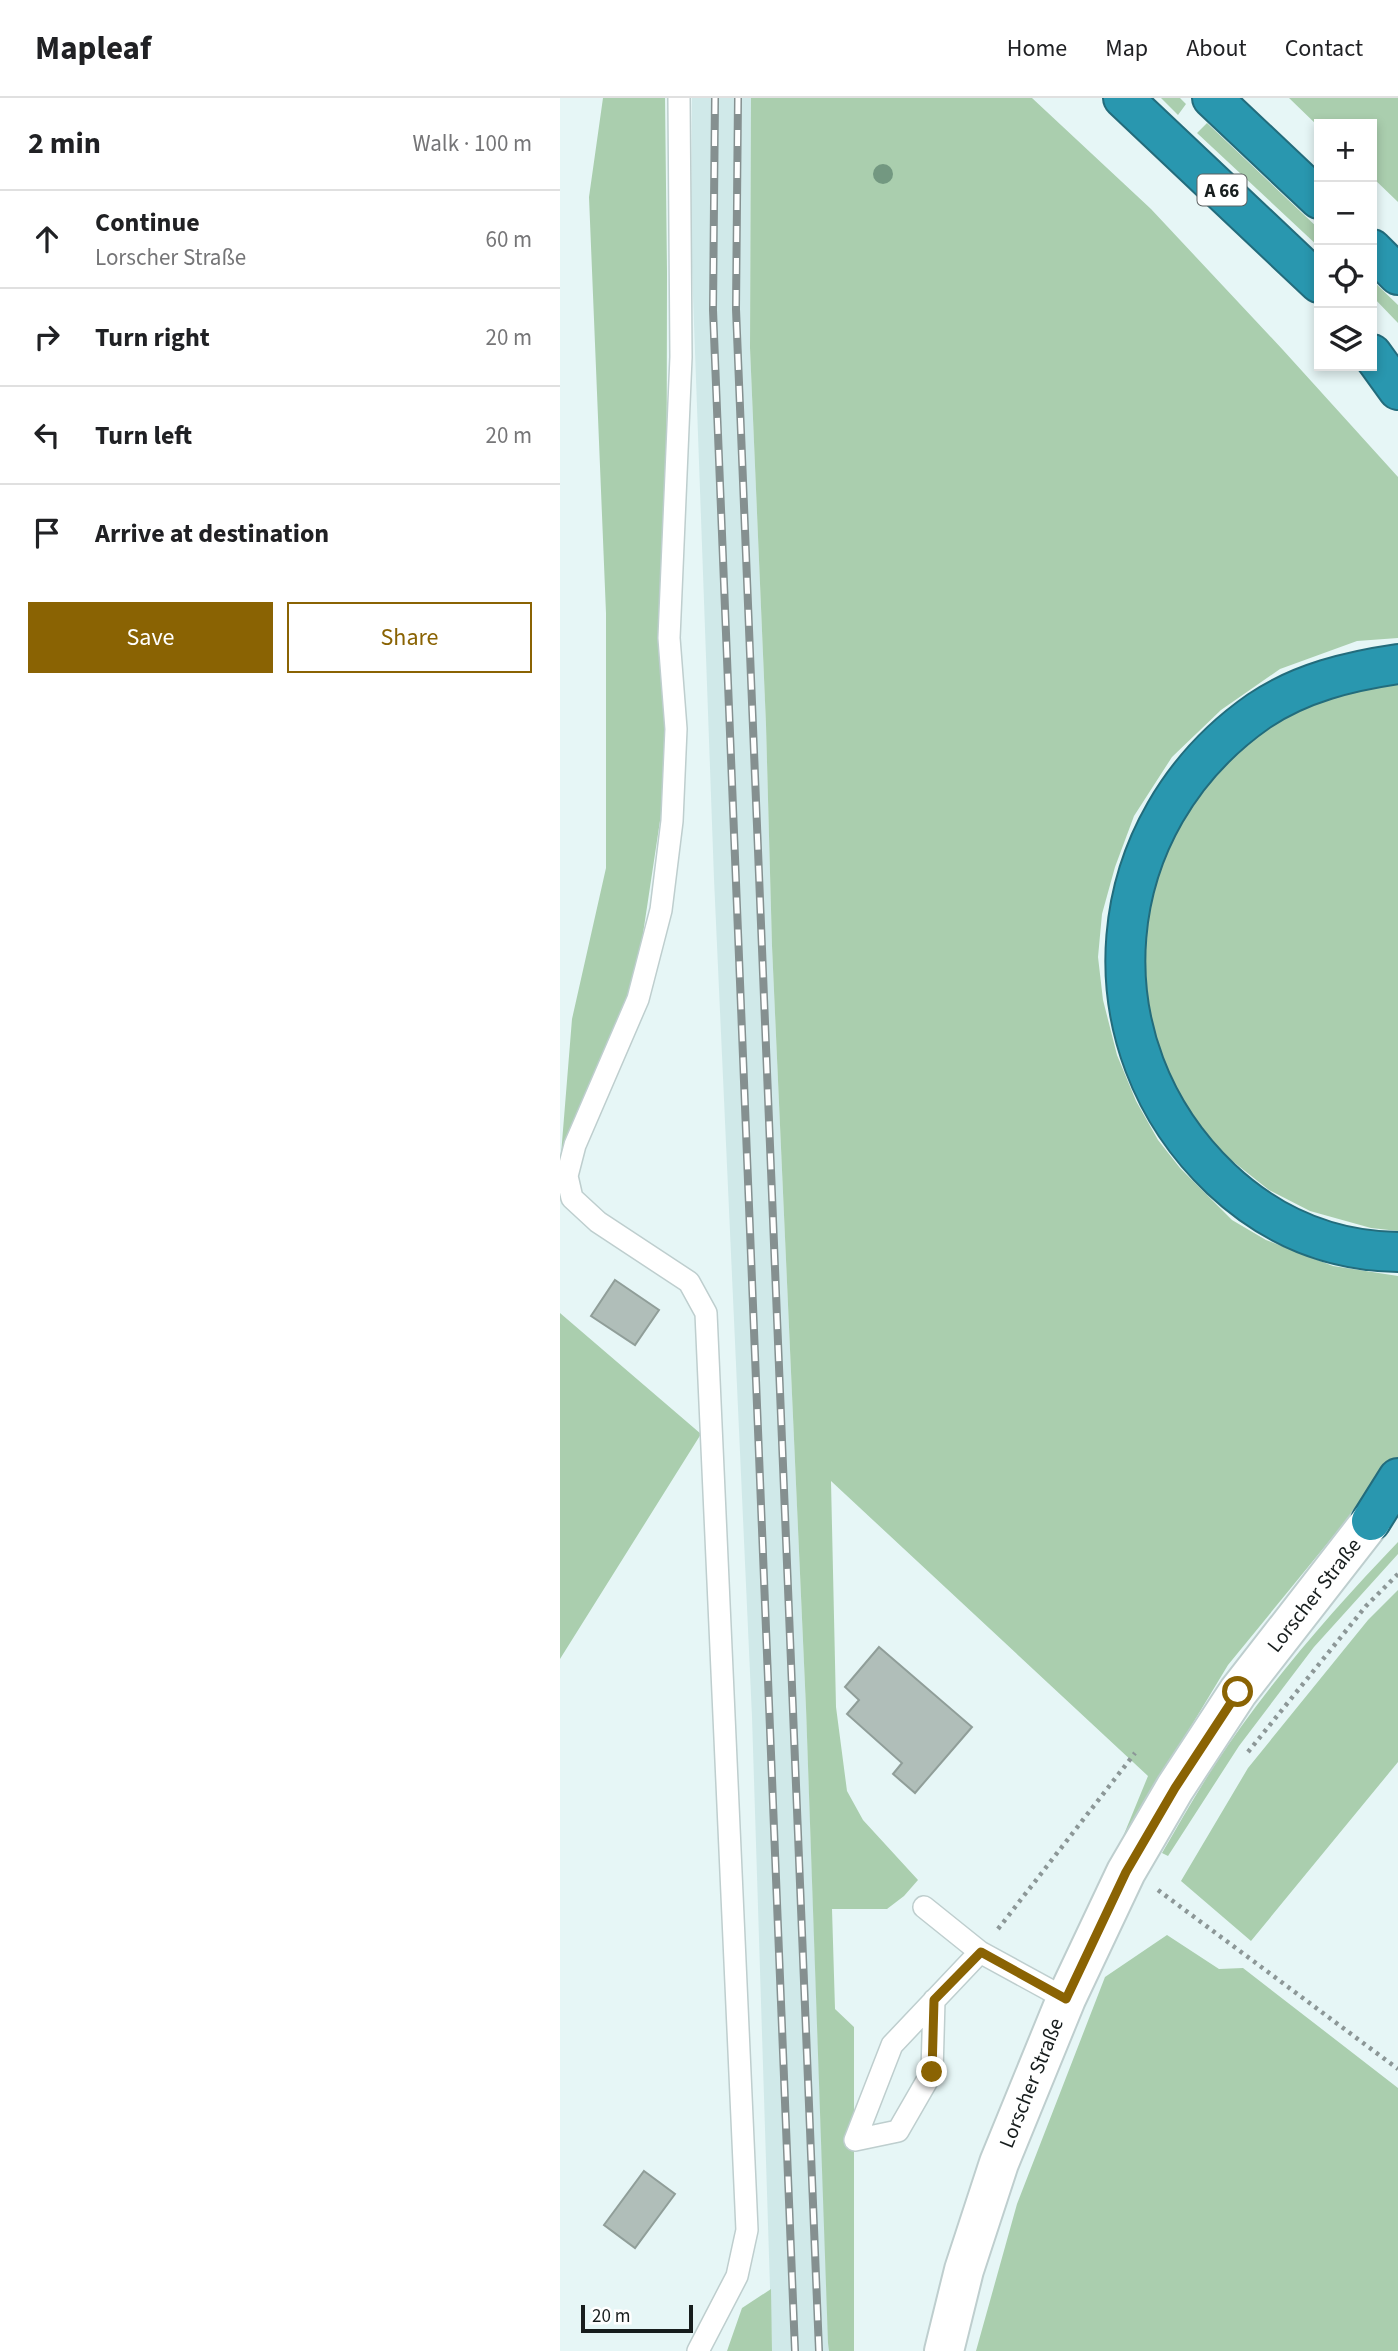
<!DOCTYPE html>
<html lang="en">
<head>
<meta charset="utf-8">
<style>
  :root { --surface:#fff; --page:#f6f6f6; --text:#202124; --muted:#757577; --line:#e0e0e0; --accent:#8a6303 }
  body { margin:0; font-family:"Source Sans 3",sans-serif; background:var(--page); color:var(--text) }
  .controls { position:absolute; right:21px; top:21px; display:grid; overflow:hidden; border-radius:0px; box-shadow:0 4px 10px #0003 }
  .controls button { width:63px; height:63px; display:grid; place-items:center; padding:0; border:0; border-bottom:2px solid var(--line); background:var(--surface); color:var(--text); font:35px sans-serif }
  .scale { position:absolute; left:21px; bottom:18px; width:112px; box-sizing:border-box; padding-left:7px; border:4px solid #171d1d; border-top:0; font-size:19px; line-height:24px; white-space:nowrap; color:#171d1d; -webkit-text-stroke:5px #fff; paint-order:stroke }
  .stop { position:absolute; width:21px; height:21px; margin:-16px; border:5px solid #8a6303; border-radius:50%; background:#fff }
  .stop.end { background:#8a6303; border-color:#fff; box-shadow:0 2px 7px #0008 }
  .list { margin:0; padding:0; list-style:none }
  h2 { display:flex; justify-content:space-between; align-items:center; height:91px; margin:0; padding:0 28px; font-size:30px }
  h2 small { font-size:23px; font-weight:400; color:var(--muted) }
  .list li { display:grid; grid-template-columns:46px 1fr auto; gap:21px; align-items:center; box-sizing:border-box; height:98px; padding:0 28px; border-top:2px solid var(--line) }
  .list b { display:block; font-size:26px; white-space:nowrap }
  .list p { margin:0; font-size:23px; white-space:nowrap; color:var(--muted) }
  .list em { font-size:23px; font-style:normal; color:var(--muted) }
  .actions { display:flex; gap:14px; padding:21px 28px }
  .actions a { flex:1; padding:16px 0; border:2px solid var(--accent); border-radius:0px; text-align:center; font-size:24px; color:var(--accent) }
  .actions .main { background:var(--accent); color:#fff }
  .icon { flex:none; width:38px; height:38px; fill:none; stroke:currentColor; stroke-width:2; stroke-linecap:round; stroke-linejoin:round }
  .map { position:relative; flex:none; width:838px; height:2253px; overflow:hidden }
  header { display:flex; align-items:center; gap:42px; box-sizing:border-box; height:98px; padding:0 35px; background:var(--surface); border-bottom:2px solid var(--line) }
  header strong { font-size:33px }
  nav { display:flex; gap:38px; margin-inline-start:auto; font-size:24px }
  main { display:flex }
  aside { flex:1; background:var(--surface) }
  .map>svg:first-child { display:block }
</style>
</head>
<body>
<header>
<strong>Mapleaf</strong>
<nav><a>Home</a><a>Map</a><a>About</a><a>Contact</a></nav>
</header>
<main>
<aside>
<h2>2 min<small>Walk · 100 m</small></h2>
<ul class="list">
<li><svg class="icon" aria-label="ahead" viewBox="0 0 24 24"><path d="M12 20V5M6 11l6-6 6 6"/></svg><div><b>Continue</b><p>Lorscher Straße</p></div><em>60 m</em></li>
<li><svg class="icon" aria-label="right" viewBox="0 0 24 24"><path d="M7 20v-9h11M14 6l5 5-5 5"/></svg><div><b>Turn right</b></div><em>20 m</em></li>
<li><svg class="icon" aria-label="left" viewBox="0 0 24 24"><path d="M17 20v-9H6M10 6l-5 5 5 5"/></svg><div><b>Turn left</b></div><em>20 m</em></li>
<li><svg class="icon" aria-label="arrive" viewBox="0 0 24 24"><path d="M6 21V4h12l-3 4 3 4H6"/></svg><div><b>Arrive at destination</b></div></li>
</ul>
<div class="actions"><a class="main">Save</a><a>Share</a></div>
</aside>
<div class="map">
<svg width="838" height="2253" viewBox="0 0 838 2253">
  <rect width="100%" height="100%" fill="#e6f6f6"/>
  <path fill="#d0e9e9" d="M132 0H191L190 250 206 627 212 848 246 1610 269 2253H212L192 1619 154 781 131 142Z"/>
  <path fill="#aaceae" d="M43 0H105L107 173 106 683 76 882 0 1069 12 921 46 770V515L29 99Z
    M191 0H472L591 111 723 252 838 379V540L797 543 720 571 661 612 612 659 574 718 555 769 542 816 538 859 543 902 557 957 576 1003 598 1042 620 1070 672 1122 706 1142 773 1168 838 1178V1359L668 1567 560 1746 588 1678 271 1383 276 1609 287 1693 303 1722 358 1782 344 1798 327 1811H272L275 1911 294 1929V2253H269L268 2245 246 1610 212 848 206 627 190 250Z
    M601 0H620L626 6 618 17Z
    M729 0H838V104L812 79V26H759V29Z
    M647 25 759 131V149L637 35Z
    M812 182 838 207V225L812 198Z
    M838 584V1133L811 1130 750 1113 709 1092 661 1054 625 1009 600 971 589 924 581 864 583 822 607 740 650 674 705 631 749 607 798 588Z
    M0 1215 141 1336 0 1561Z
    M838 1444V1456L754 1549 679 1648 608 1758 602 1755C619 1726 636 1696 654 1668 707 1587 772 1513 838 1444Z
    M838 1492V1664L691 1843 621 1783 688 1670 808 1522Z
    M607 1837 659 1871 683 1870 838 1990V2253H416L457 2106 545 1879Z
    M211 2191 212 2253H167L182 2210Z"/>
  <path fill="#b0beb9" stroke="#909e99" stroke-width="2" d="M55 1182 99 1212 75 1247 31 1218Z
    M319 1549 412 1629 355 1695 333 1676 342 1665 287 1616 299 1602 285 1589Z
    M84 2073 115 2096 75 2150 44 2127Z"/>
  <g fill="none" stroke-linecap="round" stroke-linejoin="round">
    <g stroke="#becece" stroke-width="24">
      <path id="lane" d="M119 0 121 259 109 540 116 631 112 723 101 812 78 901 15 1047 7 1078 12 1100 38 1124 129 1184 146 1215 187 2132 177 2178 138 2253
        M364 1809 420 1854 506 1901
        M374 1902 372 1974 338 2033 295 2042 332 1947 420 1854"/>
    </g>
    <g stroke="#becece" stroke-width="42">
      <path id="secondary" d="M384 2253 404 2172 439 2065 506 1901 566 1774 615 1690 678 1594 811 1423"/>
    </g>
    <g stroke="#236c7c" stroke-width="42">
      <path id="highway" d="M563 0 759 185
        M652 0 759 101
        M812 151 838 177
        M812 256 838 292
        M838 566C790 573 740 585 699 613 538 725 519 946 661 1081 711 1128 770 1153 838 1154
        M811 1423 838 1380"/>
    </g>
    <path stroke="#8c9797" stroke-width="4.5" stroke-dasharray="3.5 5" stroke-linecap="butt" d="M688 1654 806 1508 838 1476
      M598 1792 838 1971
      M438 1831 575 1655"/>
    <use href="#lane" stroke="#fff" stroke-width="21"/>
    <use href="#secondary" stroke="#fff" stroke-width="38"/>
    <use href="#highway" stroke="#2997af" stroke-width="38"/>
    <g stroke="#859090" stroke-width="8">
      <path id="rail" d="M155 0 153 212 235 2253
        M178 0 176 211 259 2253"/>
    </g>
    <use href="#rail" stroke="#fff" stroke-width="5" stroke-dasharray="16" stroke-linecap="butt"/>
  </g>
  <circle fill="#739881" cx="323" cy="76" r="10"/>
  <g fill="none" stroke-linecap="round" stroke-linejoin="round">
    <path stroke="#8a6303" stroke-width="9" d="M372 1974 374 1902 421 1854 506 1901 566 1774 615 1690 678 1594"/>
  </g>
  <g text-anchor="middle" stroke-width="5" stroke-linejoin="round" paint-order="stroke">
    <rect fill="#fff" stroke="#5d6161" stroke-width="2" x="637.5" y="76.5" width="49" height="31" rx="5"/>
    <g font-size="19" font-weight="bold" fill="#171d1d">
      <text x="662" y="99">A 66</text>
    </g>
    <g font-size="21" fill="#171d1d" stroke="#fff">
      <text transform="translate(754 1497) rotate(-52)" y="7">Lorscher Straße</text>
      <text transform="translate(471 1985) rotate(-68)" y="7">Lorscher Straße</text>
    </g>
  </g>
</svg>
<div class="controls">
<button>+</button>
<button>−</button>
<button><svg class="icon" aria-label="locate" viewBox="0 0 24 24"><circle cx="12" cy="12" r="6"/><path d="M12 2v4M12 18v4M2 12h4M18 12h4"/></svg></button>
<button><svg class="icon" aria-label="layers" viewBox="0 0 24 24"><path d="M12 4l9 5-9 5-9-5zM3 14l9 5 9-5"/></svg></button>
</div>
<div class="scale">20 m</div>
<div class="stop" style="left:678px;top:1594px"></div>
<div class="stop end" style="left:372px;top:1974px"></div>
</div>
</main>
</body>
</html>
